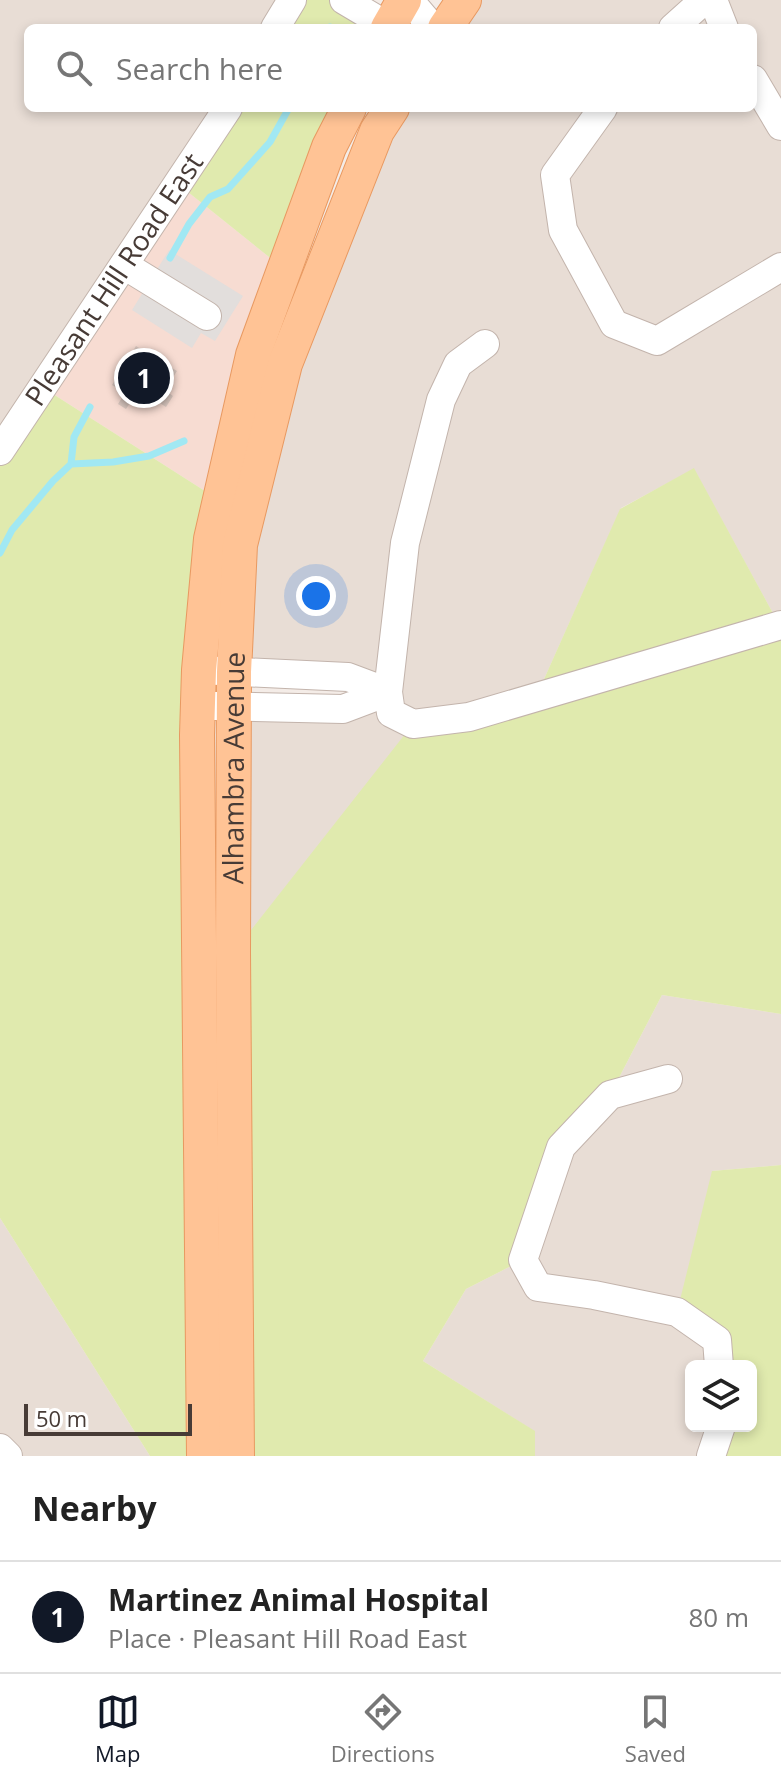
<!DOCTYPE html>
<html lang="en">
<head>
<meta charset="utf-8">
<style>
  :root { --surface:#fff; --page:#f6f6f6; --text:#222; --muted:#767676; --line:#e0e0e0; --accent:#111827 }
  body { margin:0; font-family:"Open Sans",sans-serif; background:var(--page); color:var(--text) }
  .controls { position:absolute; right:24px; bottom:24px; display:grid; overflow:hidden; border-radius:12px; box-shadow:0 4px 12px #0003 }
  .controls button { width:72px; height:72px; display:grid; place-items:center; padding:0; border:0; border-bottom:2px solid var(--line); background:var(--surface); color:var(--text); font:40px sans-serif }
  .scale { position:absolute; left:24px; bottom:20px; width:168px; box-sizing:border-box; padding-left:8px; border:4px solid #473b36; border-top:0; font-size:22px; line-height:28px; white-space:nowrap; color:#473b36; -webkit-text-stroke:6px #fff; paint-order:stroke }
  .you { position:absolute; left:316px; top:596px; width:28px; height:28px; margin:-20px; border:6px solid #fff; border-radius:50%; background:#1a73e8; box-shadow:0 0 0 12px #1a73e833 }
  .badge { display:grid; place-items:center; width:52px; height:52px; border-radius:50%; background:var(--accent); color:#fff; font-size:26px; font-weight:700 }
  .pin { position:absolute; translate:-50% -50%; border:4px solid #fff; box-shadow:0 2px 8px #0006 }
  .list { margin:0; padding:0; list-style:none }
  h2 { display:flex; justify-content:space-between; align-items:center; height:104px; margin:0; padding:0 32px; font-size:34px }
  h2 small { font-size:26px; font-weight:400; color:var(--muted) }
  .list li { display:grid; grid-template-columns:52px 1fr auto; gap:24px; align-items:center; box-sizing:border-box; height:112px; padding:0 32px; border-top:2px solid var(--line) }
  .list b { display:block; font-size:30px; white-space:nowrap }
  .list p { margin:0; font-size:26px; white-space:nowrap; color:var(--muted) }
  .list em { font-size:26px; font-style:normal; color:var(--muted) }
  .icon { flex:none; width:44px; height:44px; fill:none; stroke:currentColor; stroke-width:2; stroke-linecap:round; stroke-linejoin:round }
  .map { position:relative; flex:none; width:781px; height:1456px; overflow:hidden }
  .search { position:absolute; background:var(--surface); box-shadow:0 4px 12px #0003; left:24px; right:24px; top:24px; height:88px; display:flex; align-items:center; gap:20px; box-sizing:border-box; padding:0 28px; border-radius:12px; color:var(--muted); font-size:30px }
  .sheet { height:216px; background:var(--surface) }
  nav { display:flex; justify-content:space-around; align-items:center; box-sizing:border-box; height:112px; border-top:2px solid var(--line); background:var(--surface); font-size:22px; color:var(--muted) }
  nav a { display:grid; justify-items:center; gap:4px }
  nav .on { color:var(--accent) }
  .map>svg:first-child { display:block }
</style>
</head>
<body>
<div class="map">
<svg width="781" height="1456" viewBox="0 0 781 1456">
  <rect width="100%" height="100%" fill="#f4ece7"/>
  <path fill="#e8ddd5" d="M0 0H292L275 28H28V108H228L0 450Z
    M464 0H781V628L694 469 621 508 536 697 233 953 234 707 387 692 234 672 240 545 392 108H753V28H445Z
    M662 995 781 1014V1165L712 1171 719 1366H691V1426H721L711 1456H535L534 1431 423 1361 466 1289 523 1260 561 1147 610 1095Z
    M0 1218 150 1456H0Z"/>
  <path fill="#f7dcd2" d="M178 184 284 269 219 500 42 387Z"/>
  <path fill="#e0eaae" d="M292 0H344L388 28H275Z
    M228 108H349L284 269 178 184Z
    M42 387 219 500 211 539 204 1456H150L0 1218V451Z
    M694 468 781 628V1014L662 995 610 1095 561 1148 523 1260 466 1289 423 1361 535 1431V1456H237L233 953 413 724 536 697 620 509Z
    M781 1165V1456H711L721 1426H751V1366H719L677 1312 712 1171Z"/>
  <path fill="#e2dedc" d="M169 250 243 296 215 341 201 333 192 348 132 310Z"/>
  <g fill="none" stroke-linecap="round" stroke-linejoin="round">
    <path stroke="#a1e8f3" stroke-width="7" d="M330 28V27
      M170 258 189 224 210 197 228 189 270 142 289 108
      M71 464 113 462 149 456 184 441
      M0 553 12 530 53 481 71 464 74 437 90 407"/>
  </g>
  <path fill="#d9c7bf" d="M136 346 177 371 165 390 173 396 166 407 152 398 150 401 137 392 126 409 118 404 125 393 112 385Z"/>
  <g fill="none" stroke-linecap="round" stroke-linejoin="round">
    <g stroke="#c3b4ac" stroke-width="30">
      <g id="minor">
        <path d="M344 0 391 28"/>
        <path d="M409 0 433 28"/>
        <path d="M713 0 724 28"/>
        <path d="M275 28 292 0"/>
        <path d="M673 28 704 0"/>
        <path d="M753 79 781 126"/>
        <path d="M603 108 555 175 563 230 614 324 657 341 781 267"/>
        <path d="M124 265 207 316"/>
        <path d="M485 344 458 364 441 400 405 543 388 692 391 713 413 724 469 717 781 625"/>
        <path id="s1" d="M0 451 228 108"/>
        <path d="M199 670 348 677 388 692 343 709 215 706"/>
        <path d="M668 1079 610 1095 561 1147 523 1260 538 1287 594 1295 677 1312 717 1340 719 1366"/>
        <path d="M0 1448 8 1456"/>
        <path d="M711 1456 721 1426"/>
      </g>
    </g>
    <g stroke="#e89961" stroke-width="36">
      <g id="major">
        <path d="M388 28 404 0"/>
        <path d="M445 28 464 0"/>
        <path d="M204 1456 197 735 199 670 211 539 253 355 329 147 349 108"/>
        <path id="s2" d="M237 1456 233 953 234 672 240 545 285 364 377 131 392 108"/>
      </g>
    </g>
    <use href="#minor" stroke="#fff" stroke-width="28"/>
    <use href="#major" stroke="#ffc395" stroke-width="34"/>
  </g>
  <g text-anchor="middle" stroke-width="6" stroke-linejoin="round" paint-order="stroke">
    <g font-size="28" fill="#473b36" stroke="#fff">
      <text dy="10" stroke="none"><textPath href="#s1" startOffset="206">Pleasant Hill Road East</textPath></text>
      <text dy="10" stroke="none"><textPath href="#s2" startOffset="688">Alhambra Avenue</textPath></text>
    </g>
  </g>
</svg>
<div class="controls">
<button><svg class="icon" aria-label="layers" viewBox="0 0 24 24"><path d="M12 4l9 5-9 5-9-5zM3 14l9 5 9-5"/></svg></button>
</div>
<div class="scale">50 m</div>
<div class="you"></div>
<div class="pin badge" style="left:144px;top:378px">1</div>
<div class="search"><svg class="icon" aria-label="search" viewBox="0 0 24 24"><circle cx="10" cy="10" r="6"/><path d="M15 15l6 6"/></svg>Search here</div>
</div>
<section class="sheet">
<h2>Nearby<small></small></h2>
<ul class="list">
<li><span class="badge">1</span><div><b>Martinez Animal Hospital</b><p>Place · Pleasant Hill Road East</p></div><em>80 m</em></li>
</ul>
</section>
<nav>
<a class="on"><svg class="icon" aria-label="map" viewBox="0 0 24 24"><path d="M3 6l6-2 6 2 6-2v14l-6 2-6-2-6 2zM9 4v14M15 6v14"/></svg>Map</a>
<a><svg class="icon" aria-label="directions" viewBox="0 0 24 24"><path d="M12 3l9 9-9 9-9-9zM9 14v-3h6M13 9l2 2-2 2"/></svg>Directions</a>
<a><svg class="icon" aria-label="saved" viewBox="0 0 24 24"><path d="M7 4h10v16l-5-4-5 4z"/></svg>Saved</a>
</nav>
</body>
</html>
